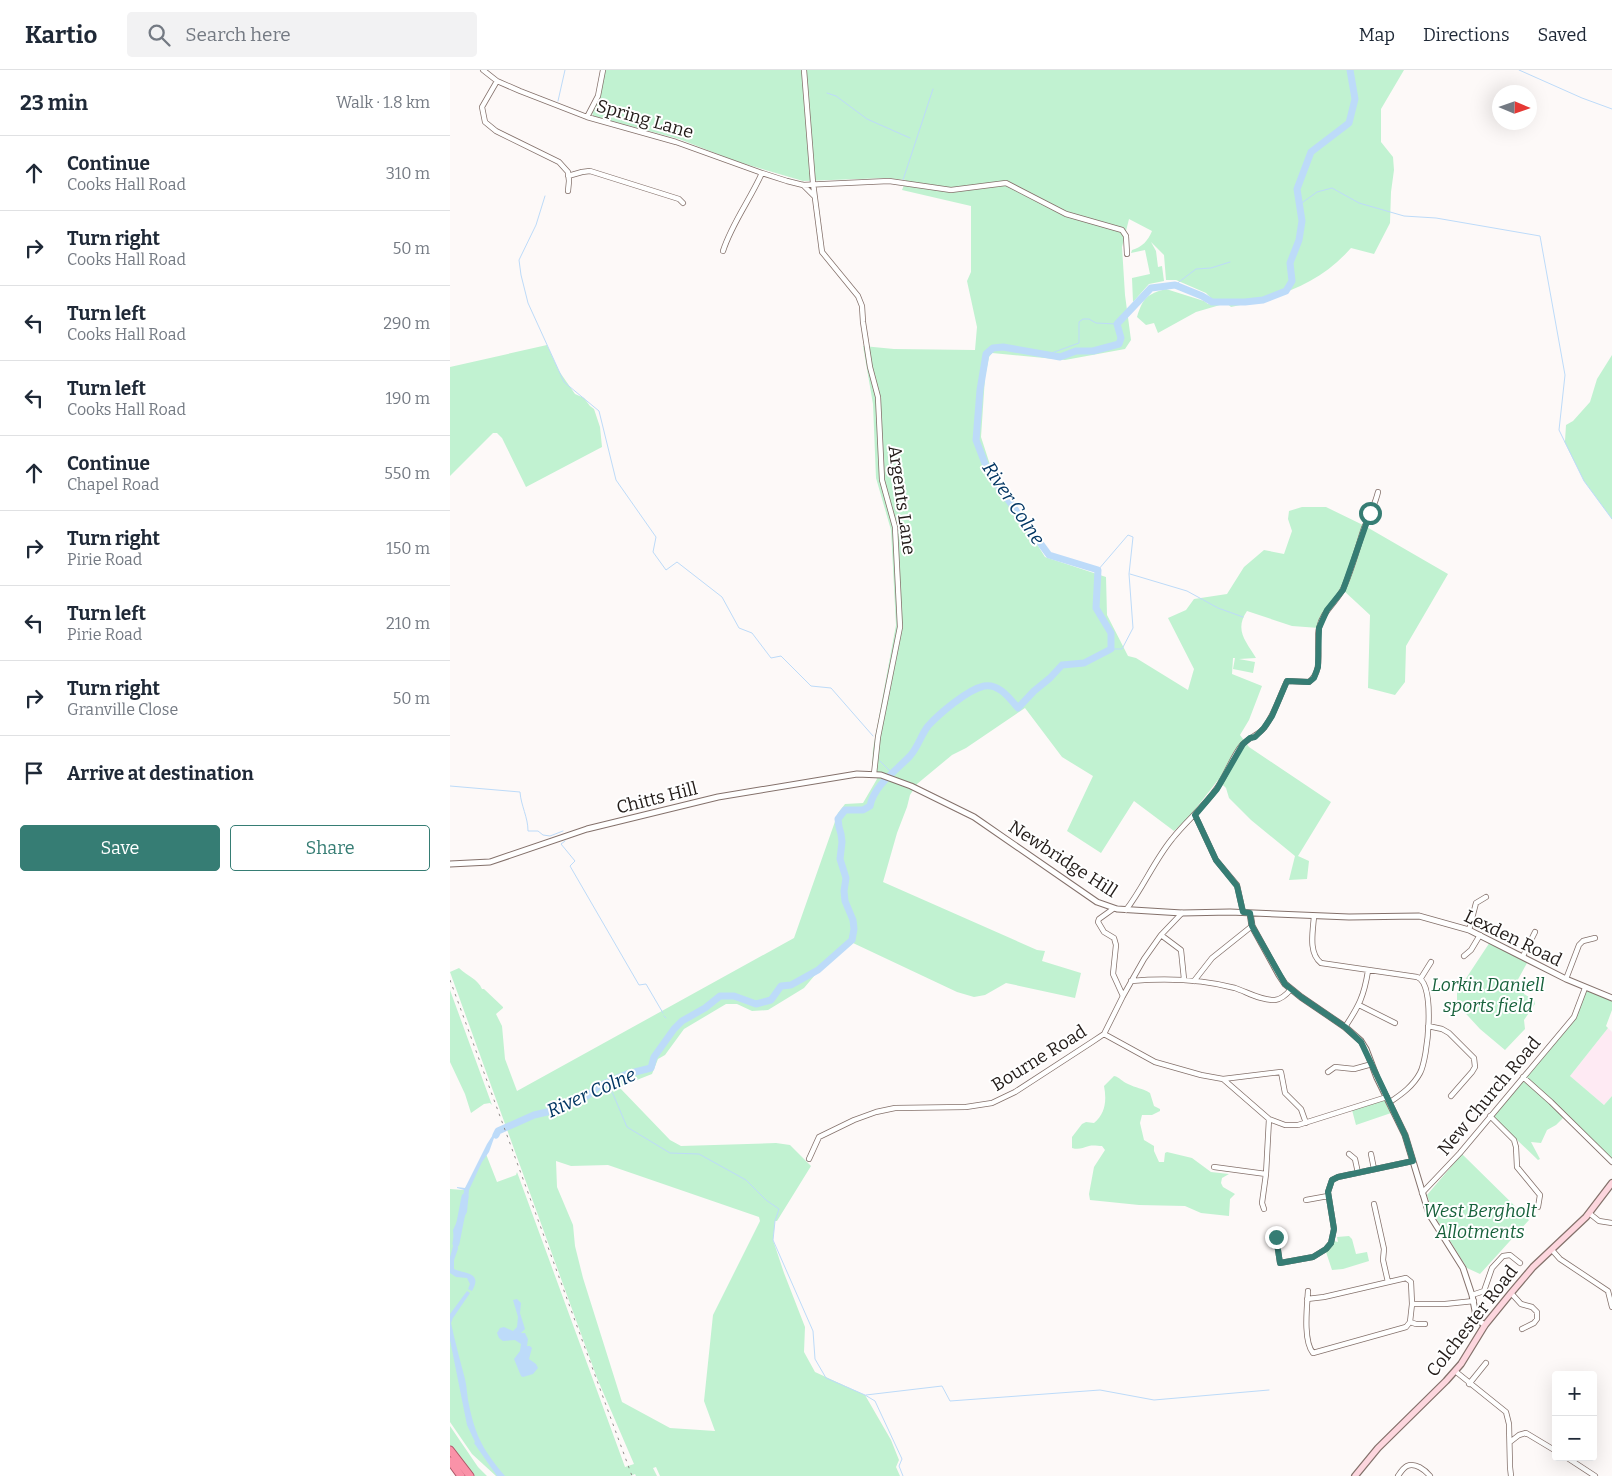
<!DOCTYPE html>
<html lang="en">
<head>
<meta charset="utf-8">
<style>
  :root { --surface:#fff; --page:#f2f2f3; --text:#1f2937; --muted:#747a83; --line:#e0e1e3; --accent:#367d74 }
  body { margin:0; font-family:Bitter,serif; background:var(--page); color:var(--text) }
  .controls { position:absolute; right:15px; bottom:15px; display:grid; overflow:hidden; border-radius:5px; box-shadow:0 5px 20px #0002 }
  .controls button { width:45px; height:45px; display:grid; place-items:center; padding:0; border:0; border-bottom:1px solid var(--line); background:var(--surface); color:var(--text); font:25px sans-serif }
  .compass { position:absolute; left:1042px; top:15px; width:45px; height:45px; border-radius:50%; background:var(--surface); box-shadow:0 5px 20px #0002; rotate:92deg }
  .stop { position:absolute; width:15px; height:15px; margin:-11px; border:4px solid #367d74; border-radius:50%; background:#fff }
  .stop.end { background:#367d74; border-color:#fff; box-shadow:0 1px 5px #0008 }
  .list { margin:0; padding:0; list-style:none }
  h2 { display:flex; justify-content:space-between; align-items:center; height:65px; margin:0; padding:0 20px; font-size:21px }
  h2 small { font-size:16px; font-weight:400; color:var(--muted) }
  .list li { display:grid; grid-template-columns:32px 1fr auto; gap:15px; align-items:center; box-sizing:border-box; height:75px; padding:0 20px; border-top:1px solid var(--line) }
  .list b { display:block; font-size:19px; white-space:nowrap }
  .list p { margin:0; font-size:16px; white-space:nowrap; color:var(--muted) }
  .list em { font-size:16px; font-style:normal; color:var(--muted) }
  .actions { display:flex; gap:10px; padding:15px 20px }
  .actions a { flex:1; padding:11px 0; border:1px solid var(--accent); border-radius:5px; text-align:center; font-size:18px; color:var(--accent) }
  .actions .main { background:var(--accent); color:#fff }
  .icon { flex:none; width:28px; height:28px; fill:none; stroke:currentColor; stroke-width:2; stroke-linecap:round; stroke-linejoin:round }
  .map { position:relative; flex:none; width:1162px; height:1406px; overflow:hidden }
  header { display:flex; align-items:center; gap:30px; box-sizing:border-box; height:70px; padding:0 25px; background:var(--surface); border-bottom:1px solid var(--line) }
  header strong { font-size:24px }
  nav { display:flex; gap:28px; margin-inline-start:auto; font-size:18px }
  .search { width:350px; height:45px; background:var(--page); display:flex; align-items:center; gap:12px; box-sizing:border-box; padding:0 18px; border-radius:5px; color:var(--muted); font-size:19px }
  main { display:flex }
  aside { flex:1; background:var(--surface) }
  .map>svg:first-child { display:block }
</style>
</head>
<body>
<header>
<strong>Kartio</strong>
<div class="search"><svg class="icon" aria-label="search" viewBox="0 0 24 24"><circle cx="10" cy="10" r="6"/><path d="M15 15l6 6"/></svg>Search here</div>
<nav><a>Map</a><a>Directions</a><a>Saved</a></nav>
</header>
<main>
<aside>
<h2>23 min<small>Walk · 1.8 km</small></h2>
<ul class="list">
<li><svg class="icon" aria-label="ahead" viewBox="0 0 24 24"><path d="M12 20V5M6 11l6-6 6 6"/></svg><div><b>Continue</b><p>Cooks Hall Road</p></div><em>310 m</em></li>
<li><svg class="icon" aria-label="right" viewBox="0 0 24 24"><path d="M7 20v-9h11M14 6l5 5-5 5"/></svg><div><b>Turn right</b><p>Cooks Hall Road</p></div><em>50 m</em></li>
<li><svg class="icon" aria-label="left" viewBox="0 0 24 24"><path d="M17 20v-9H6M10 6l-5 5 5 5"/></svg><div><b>Turn left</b><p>Cooks Hall Road</p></div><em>290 m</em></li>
<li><svg class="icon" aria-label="left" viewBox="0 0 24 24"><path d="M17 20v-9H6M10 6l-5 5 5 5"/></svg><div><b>Turn left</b><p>Cooks Hall Road</p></div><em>190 m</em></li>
<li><svg class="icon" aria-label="ahead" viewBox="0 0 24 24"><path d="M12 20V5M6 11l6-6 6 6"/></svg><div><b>Continue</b><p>Chapel Road</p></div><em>550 m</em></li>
<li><svg class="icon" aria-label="right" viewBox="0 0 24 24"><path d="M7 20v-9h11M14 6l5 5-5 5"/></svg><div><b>Turn right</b><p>Pirie Road</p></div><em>150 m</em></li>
<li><svg class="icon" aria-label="left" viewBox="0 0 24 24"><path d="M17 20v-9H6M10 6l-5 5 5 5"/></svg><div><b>Turn left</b><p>Pirie Road</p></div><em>210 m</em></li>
<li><svg class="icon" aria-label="right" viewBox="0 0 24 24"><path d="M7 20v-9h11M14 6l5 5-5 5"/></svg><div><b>Turn right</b><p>Granville Close</p></div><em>50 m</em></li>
<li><svg class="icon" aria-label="arrive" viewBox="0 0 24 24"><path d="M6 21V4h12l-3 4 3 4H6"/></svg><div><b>Arrive at destination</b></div></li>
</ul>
<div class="actions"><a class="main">Save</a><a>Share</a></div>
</aside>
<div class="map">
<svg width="1162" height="1406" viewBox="0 0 1162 1406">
  <rect width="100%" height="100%" fill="#fdf9f8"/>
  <path fill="#feeaf3" d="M1158 958 1162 962V1026L1154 1035 1120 1006Z"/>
  <path fill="#c1f2d1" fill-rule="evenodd" d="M156 0H954L931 39V72L943 87 944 100 941 122 940 153 924 184 901 178C868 216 827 227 781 237L774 231 762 229 756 223 726 210H716L714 185 701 172 706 181 708 197 712 196 714 211 699 214 683 232 682 208 700 204 695 180 681 183 682 180C692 177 698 171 702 161L679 149 672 177 675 225 681 270 675 279 615 290 542 283 539 287 535 307 531 367 543 404 595 487 656 507 657 545 678 586 686 588 738 620 744 599 718 548 736 540 744 529 777 524 794 497 814 480 834 484 842 461 838 449 839 441 852 437H876L915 456 998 504 956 576 955 612 945 625 918 618 920 545 893 520 877 540 869 558 842 556 797 541C784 560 796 571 806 588L789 589 805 592 803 603 783 599 785 588H783L782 604 812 616 799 650 790 665 799 677 881 732 848 786 859 791 857 809 839 810 845 786 801 750 779 728 776 718 768 710 740 746 724 761 684 731 651 783 617 761 643 706 612 687 575 638 516 678 502 685 467 714 460 725 457 737 447 763 433 812 587 880 595 881 592 891 631 903 625 928 556 913 535 925 524 927 507 922 403 873 365 905 354 918 318 940 302 941 287 934H276L234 959 215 985 208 989 202 1004 169 1017 220 1070 231 1076 326 1073 340 1075 361 1096 327 1151H325L323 1170 334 1203 355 1257 354 1282 365 1302 415 1325 441 1370 449 1390 446 1397 450 1406H210L206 1397 203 1398 207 1406H186L185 1404 180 1406H46L22 1384 0 1352V1119L14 1120 36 1084 47 1112 66 1105 67 1102 175 1397 184 1394 147 1308 0 902 9 898C17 906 28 909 32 919H34L53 937V938L46 944 52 956 55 989 67 1021 344 868 388 743 395 734 413 733 427 709 422 697 423 679 446 555 441 460 426 408 423 334 413 276 444 279 525 280 527 257 517 211 521 202V136L452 120 456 110 437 108 353 111 288 92 229 69 143 46 142 43 151 24 153 9ZM106 1091 121 1096 158 1095 309 1147 310 1151 263 1245 254 1331 265 1361 220 1358 172 1332 133 1208 125 1176 123 1155 107 1117Z
    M716 219 754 231 758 234 770 235 746 242 708 263 704 253 696 255 687 247C693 228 697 224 716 219Z
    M97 275 109 301 125 324 134 328 140 336 144 339 150 357 152 377 76 417 52 368 47 363H43L0 406V297Z
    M1162 285V449L1134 411 1114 371H1115L1116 355 1123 351 1140 332 1147 309Z
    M1040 872 1077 893 1065 915 1073 919 1074 924 1084 930 1085 934 1074 950 1075 959 1055 980 1030 959 1007 934V922Z
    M1135 919 1162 929V940L1156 956 1158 958 1120 1006 1154 1035 1162 1026V1091L1075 1007 1127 946Z
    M0 920 42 1035 40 1033 34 1034 21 1043 15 1024 0 992Z
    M664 1006C670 1007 672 1012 678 1014 686 1018 692 1018 700 1023L704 1036 710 1039V1041L702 1045H692L690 1053 694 1070 704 1076V1081L709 1092H714L715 1083 717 1082 742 1088 761 1102 779 1104 772 1108 771 1113 773 1117 785 1124 780 1129 779 1146 751 1143 735 1136 689 1135 640 1130 639 1124 644 1097 655 1080 652 1076C648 1076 643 1075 639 1076 632 1078 629 1080 622 1078V1067L632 1054 636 1052 644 1053C655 1044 657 1031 654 1016Z
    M1073 1009 1108 1041 1113 1048 1106 1055 1097 1060 1091 1073 1081 1072 1090 1089 1088 1090 1042 1046Z
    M936 1028 941 1043 906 1055 902 1040Z
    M1012 1084 1079 1150 1030 1204 1017 1198 984 1145 977 1125Z
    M899 1166 902 1169 906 1184 917 1182 919 1191 893 1199 882 1200 876 1182 884 1171 888 1172 887 1167Z
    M0 1356 28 1397 37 1406H23L0 1375Z"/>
  <path fill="#bddbf9" d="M51 1057 52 1061 44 1068 39 1082 32 1092 19 1120 17 1142 7 1161 8 1179 4 1190V1199C15 1204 33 1202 22 1221L18 1219 20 1214 17 1208 6 1207 0 1203V1187L4 1173 3 1160 12 1141 14 1120 7 1118V1117L15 1118 37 1074 46 1060Z
    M17 1221 20 1223 3 1248 1 1253C5 1272 10 1290 15 1309 17 1317 17 1327 19 1335 26 1368 34 1381 55 1406H47L24 1373 25 1372 17 1355 0 1270V1244Z
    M67 1229 71 1233 70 1243 75 1259 71 1263H75L78 1269 77 1276H80L82 1278 79 1289 86 1294 88 1298 83 1304 73 1307 71 1306 64 1289 70 1281 71 1274 65 1270 53 1271 49 1268 47 1263 50 1258 54 1257 63 1261 67 1257 68 1247 63 1230Z"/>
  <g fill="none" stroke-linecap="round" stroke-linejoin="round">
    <path stroke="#bddbf9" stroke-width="1" d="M1069 0 1132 28 1162 39
      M377 23 386 26 417 49 460 68
      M108 31 115 0
      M453 110 483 19
      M95 126 86 155 69 190 71 205 78 233 114 312 149 341 166 410 206 467 203 482 216 500 227 492 272 527 289 558 302 563 321 588 331 586 361 616 381 618 423 666
      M849 135 867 122 882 118 909 133 954 146 986 148 1090 166 1115 305 1109 360 1134 411 1162 449
      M725 215 746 199 761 198 780 192
      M596 285 629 273V252L633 249H639L646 253 667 254
      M648 500 678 465 683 467 679 504 683 558 672 579H661
      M680 504 737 521 768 538 793 547
      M430 691 439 700 443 702
      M0 716 70 722C71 736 78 747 78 761H88L93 765 100 766 113 761
      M115 771 111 774 125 791 120 796 189 915 196 914 213 943
      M214 946 216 948
      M156 1013 163 1024 177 1057 220 1083 249 1084 296 1110 316 1130 329 1139 325 1151 323 1170 363 1261 365 1289 376 1308 415 1325 425 1331 452 1389 449 1396 453 1406
      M416 1325 492 1316 500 1331 650 1320 704 1330 819 1320"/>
    <path stroke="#bddbf9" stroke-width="7" d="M46 1065 48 1061 84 1045 97 1042 137 1026 149 1016 177 1004 201 998 204 987 224 959 232 951 255 938 270 926H284L306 934 321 930 331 916 341 915 368 900 402 870 404 859 403 850 395 831 394 821 396 808 390 789 392 772 391 764 389 757 388 749 395 740H413L420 736C424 715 446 701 460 686 468 677 471 665 478 656 490 643 517 620 534 616 549 613 560 629 568 638L584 621 600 608 612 595 634 593 661 579V563L646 538 648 500 599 485 539 404 526 370 530 320 536 284 543 278 553 277 610 287 626 281H643L669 274 671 268 667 254 701 218 725 215 752 226 762 232H795L813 230 836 221 842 211 840 193 849 170 852 151 847 119 861 82 899 53 905 29 900 0
      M6 1173 15 1127"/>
    <g stroke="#84716b" stroke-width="6">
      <path id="minor" d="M33 0 47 11 70 21 137 47 226 72 312 103 337 111 353 115 439 111 501 120 556 113 616 144 672 160 676 166 677 184
        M354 0 363 113 372 182 408 226 412 236 413 252 420 297 428 327 432 410 445 457 450 557 428 667 424 704
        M47 11 32 37 35 52 46 61 109 92 118 102 119 111 118 121
        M137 47 148 26 153 0
        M118 106 132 102 140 101 229 129 233 133
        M353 115 364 126
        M273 181C282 153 300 130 312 103
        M745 745 766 790 787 815 793 842
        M663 839 649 849 648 852 654 862 664 868 666 875 663 904 673 926
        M676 840C693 818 704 791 722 769 736 751 754 737 767 718 777 704 782 687 792 675 798 668 807 666 813 659 823 649 830 625 837 611L859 612C875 600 865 576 869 558 872 542 886 533 893 519 901 503 908 476 914 458 919 446 925 435 928 422
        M864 846C863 861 858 883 871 893L967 907C986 913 978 988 970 1003 963 1016 952 1024 940 1032
        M1019 860 1026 833 1036 827
        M711 865 731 880 734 909
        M1014 886 1021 880 1030 865
        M1073 886 1085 862
        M971 908 981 892
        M1116 909 1129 875 1133 871 1145 868
        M681 911C716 908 751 909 785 918 797 922 812 931 825 930 832 929 837 924 841 919
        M744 911 762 888 802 856
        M909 935 945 953
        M978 956 992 959 999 963 1024 988 1025 997 1022 1002 1001 1026
        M895 957C909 936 914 926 918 901
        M654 964 705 992 751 1005 773 1009 819 1049 835 1055H848L937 1027
        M878 1002 885 997 904 999 922 994
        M1073 1007 1101 1032 1162 1092
        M773 1009 831 1002 835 1023 851 1039 856 1053
        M1040 1046 1064 1070 1066 1077 1067 1097 1090 1125 1088 1137
        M899 1084 905 1089 908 1103
        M921 1084 924 1099
        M359 1089 369 1067 404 1050 426 1042 445 1038 516 1037 542 1033 565 1022 642 972 654 964 673 926 694 889 711 865 732 843
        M764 1097 816 1104
        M972 1123 1010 1083 1124 947 1135 918
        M856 1130 878 1126
        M924 1134 934 1179 933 1190 938 1212
        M814 1139 812 1133 816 1104 819 1049
        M1139 1143 1149 1151 1162 1153
        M826 1167 830 1193 863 1187 876 1179 881 1173 884 1159 878 1122 882 1110 888 1107 963 1091
        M1102 1180 1110 1189 1158 1221 1162 1237
        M858 1221C857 1237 853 1271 863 1283L956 1257 960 1252 962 1234H995L1024 1231
        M1061 1223 1071 1234 1082 1237 1087 1242V1249L1084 1253 1072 1259
        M1022 1225 1034 1221 1042 1198 1053 1186 1060 1185 1070 1193
        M857 1229 874 1227 956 1208 961 1212 962 1234
        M960 1252 966 1254H975
        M1005 1301 1056 1342 1059 1354 1060 1397 1061 1406
        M1019 1314 1036 1293
        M1060 1372 1069 1365 1076 1363 1106 1381
        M1116 1387 1145 1406
        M948 1406C950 1403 953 1398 957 1396 965 1392 975 1400 980 1406"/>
    </g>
    <g stroke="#84716b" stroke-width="7">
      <path id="tertiary" d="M0 794 40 792 137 759 268 727 407 704 431 705 461 716 524 747 647 832 667 839 732 843 780 842 899 847 969 846 1019 860 1116 909 1162 928
        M800 843 802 856 829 905 835 914 851 927 895 957 911 971 916 979 927 1008 955 1065 979 1144 1013 1198 1022 1225 1026 1246 1029 1251 1035 1255"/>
    </g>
    <g stroke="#84716b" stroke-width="8">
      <path id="secondary" d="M905 1406 928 1378 996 1311 1011 1294 1035 1255 1061 1223 1083 1197 1136 1147 1162 1113"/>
    </g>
    <g stroke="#ad5667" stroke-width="9">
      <path id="trunk" d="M0 1380 20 1406
        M0 1391 11 1406"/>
    </g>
    <use href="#minor" stroke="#fff" stroke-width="4.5"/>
    <use href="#tertiary" stroke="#fff" stroke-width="5"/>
    <use href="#secondary" stroke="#fdd6de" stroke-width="5.5"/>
    <use href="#trunk" stroke="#fa92a8" stroke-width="7"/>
    <path stroke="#928d8b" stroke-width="1" stroke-dasharray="2.5 5" stroke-linecap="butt" d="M0 910 182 1406"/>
  </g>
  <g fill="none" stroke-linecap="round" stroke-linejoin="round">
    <path stroke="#367d74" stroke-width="6" d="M826 1167 830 1193 863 1187 876 1179 881 1173 884 1159 878 1122 882 1110 888 1107 963 1091 955 1065 911 972 895 957 851 927 835 914 802 856 800 843 793 842 787 816 766 790 745 745 767 719 793 674 800 668 805 667 814 658 822 646 837 611 859 612 864 608 868 597 869 558 877 540 893 520 920 443"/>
  </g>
  <g text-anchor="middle" stroke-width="4" stroke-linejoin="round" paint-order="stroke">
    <g font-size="18" fill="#221b18" stroke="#fff">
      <text transform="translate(195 49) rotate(16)" y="6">Spring Lane</text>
      <text transform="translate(452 430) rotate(82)" y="6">Argents Lane</text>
      <text transform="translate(207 728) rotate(-14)" y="6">Chitts Hill</text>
      <text transform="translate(613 789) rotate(33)" y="6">Newbridge Hill</text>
      <text transform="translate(1063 868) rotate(26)" y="6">Lexden Road</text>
      <text transform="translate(589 988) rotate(-32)" y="6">Bourne Road</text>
      <text transform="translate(1039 1026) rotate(-50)" y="6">New Church Road</text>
      <text transform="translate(1022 1251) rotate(-52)" y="6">Colchester Road</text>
    </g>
    <g font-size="18" font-style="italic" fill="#17613b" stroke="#fff">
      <text x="1038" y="921">Lorkin Daniell<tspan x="1038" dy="21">sports field</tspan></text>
      <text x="1030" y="1147">West Bergholt<tspan x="1030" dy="21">Allotments</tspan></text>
    </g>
    <g font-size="19" font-style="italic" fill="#003562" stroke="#fff">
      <text transform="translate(564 433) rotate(56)" y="7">River Colne</text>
      <text transform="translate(141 1022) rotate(-24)" y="7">River Colne</text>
    </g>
  </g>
</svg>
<div class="controls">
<button>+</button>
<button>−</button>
</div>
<svg class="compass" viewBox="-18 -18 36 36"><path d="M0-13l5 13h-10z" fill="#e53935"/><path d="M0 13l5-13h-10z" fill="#747a83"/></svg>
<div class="stop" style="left:920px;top:443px"></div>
<div class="stop end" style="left:826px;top:1167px"></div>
</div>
</main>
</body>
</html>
